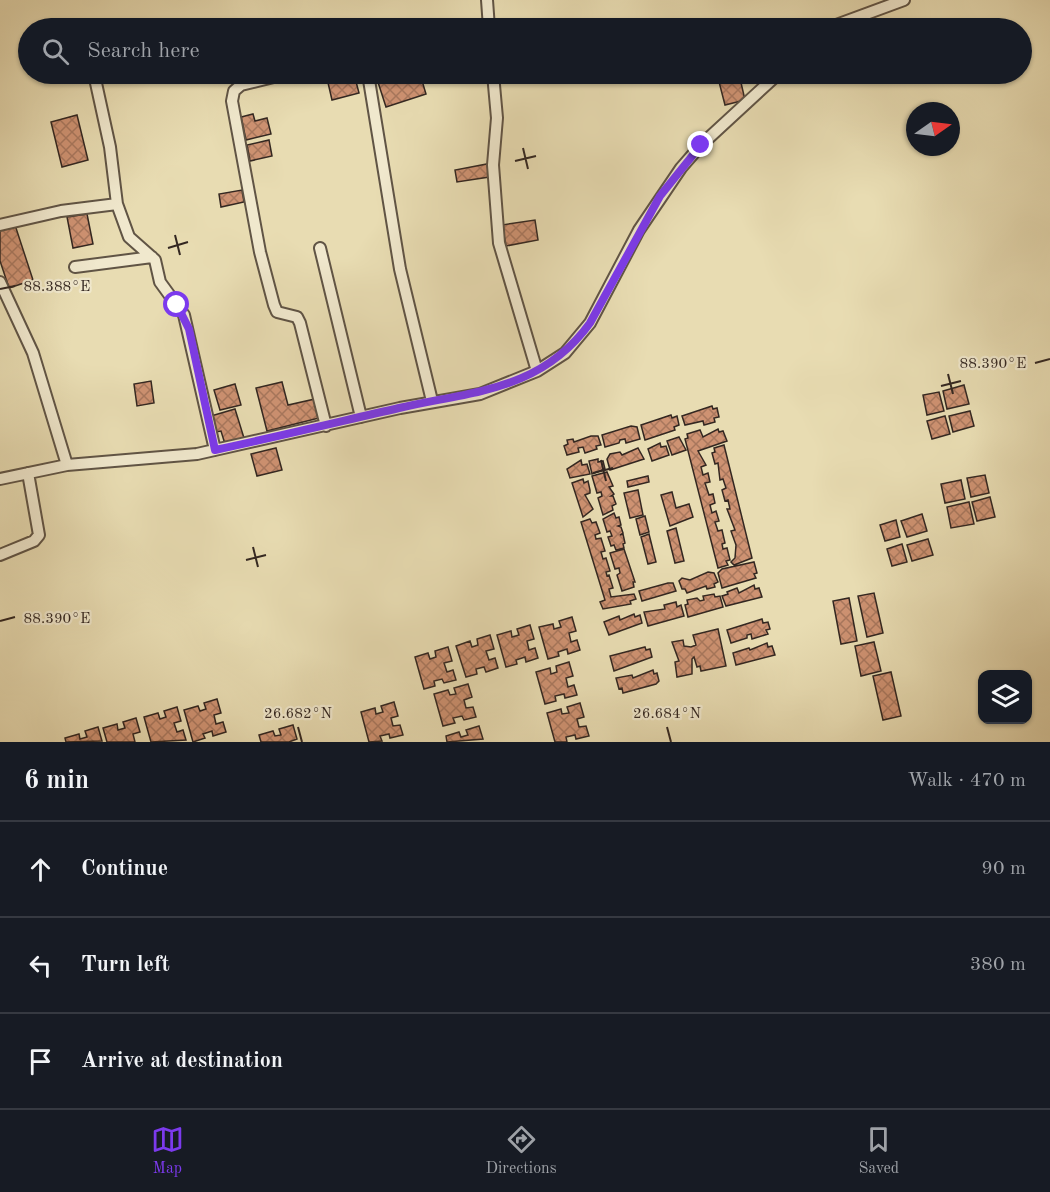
<!DOCTYPE html>
<html lang="en">
<head>
<meta charset="utf-8">
<style>
  :root { --surface:#171b24; --page:#242831; --text:#f1f3f6; --muted:#9ea1a6; --line:#363941; --accent:#7c3aed }
  body { margin:0; font-family:"Old Standard TT",serif; background:var(--page); color:var(--text) }
  .controls { position:absolute; right:18px; bottom:18px; display:grid; overflow:hidden; border-radius:12px; box-shadow:0 2px 4px #0004 }
  .controls button { width:54px; height:54px; display:grid; place-items:center; padding:0; border:0; border-bottom:2px solid var(--line); background:var(--surface); color:var(--text); font:30px sans-serif }
  .compass { position:absolute; left:906px; top:102px; width:54px; height:54px; border-radius:50%; background:var(--surface); box-shadow:0 2px 4px #0004; rotate:76deg }
  .stop { position:absolute; width:18px; height:18px; margin:-14px; border:4px solid #7c3aed; border-radius:50%; background:#fff }
  .stop.end { background:#7c3aed; border-color:#fff; box-shadow:0 2px 6px #0008 }
  .list { margin:0; padding:0; list-style:none }
  h2 { display:flex; justify-content:space-between; align-items:center; height:78px; margin:0; padding:0 24px; font-size:26px }
  h2 small { font-size:20px; font-weight:400; color:var(--muted) }
  .list li { display:grid; grid-template-columns:39px 1fr auto; gap:18px; align-items:center; box-sizing:border-box; height:96px; padding:0 24px; border-top:2px solid var(--line) }
  .list b { display:block; font-size:22px; white-space:nowrap }
  .list em { font-size:20px; font-style:normal; color:var(--muted) }
  .icon { flex:none; width:33px; height:33px; fill:none; stroke:currentColor; stroke-width:2; stroke-linecap:round; stroke-linejoin:round }
  .map { position:relative; flex:none; width:1050px; height:742px; overflow:hidden }
  .search { position:absolute; background:var(--surface); box-shadow:0 2px 4px #0004; left:18px; right:18px; top:18px; height:66px; display:flex; align-items:center; gap:15px; box-sizing:border-box; padding:0 21px; border-radius:33px; color:var(--muted); font-size:22px }
  .sheet { height:366px; background:var(--surface) }
  nav { display:flex; justify-content:space-around; align-items:center; box-sizing:border-box; height:84px; border-top:2px solid var(--line); background:var(--surface); font-size:16px; color:var(--muted) }
  nav a { display:grid; justify-items:center; gap:3px }
  nav .on { color:var(--accent) }
  .map>svg:first-child { display:block }
</style>
</head>
<body>
<div class="map">
<svg width="1050" height="742" viewBox="0 0 1050 742">
  <defs>
    <pattern id="building-cross-hatch" width="8" height="8" patternUnits="userSpaceOnUse" patternTransform="scale(1.5)"><rect width="8" height="8" fill="#ce9272"/><path d="M0 0l8 8M0 8l8-8" fill="none" stroke="#a8775d"/></pattern>
  </defs>
  <rect width="100%" height="100%" fill="#e8dcb2"/>
  <filter id="stains"><feTurbulence type="fractalNoise" baseFrequency=".00333" numOctaves="4"/><feColorMatrix values="0 0 0 0 .2 0 0 0 0 .09 0 0 0 0 .02 0 0 0 .5 -.17"/></filter>
  <radialGradient id="worn" r=".72"><stop offset=".6" stop-color="#630" stop-opacity="0"/><stop offset="1" stop-color="#630" stop-opacity=".3"/></radialGradient>
  <path fill="url(#building-cross-hatch)" stroke="#332721" stroke-width="1.5" d="M109 21 111 28H78Z
    M326 74H354L359 93 332 100Z
    M382 74H396L397 77 420 74 426 94 386 107 376 76Z
    M717 74H739L745 100 725 105Z
    M253 114 255 121 267 118 271 134 246 140 241 117Z
    M77 115 88 160 62 167 51 122Z
    M269 140 272 156 250 161 247 145Z
    M487 164 489 177 457 182 455 170Z
    M242 190 244 202 221 207 219 194Z
    M87 214 93 244 73 248 67 217Z
    M535 220 538 240 506 246 502 225Z
    M15 225 33 280 9 288 0 261V230Z
    M151 381 154 403 137 406 134 384Z
    M282 382 288 405 315 399 319 418 267 431 256 388Z
    M235 384 241 405 220 410 214 390Z
    M964 385 969 404 947 409 943 391Z
    M939 392 944 411 927 415 923 395Z
    M712 406 713 409 717 408 719 417 714 418 715 422 704 425 703 421 685 425 682 416Z
    M235 409 244 438 225 444 221 431 216 432 211 416Z
    M970 411 974 426 953 432 949 416Z
    M671 415 672 418 677 416 679 425 674 427 675 430 645 440 641 425Z
    M945 416 950 434 932 439 927 421Z
    M631 426 637 427 640 439 626 443 625 439 620 440 619 443 605 447 602 435Z
    M718 429 719 432 723 431 727 441 698 451 706 465 701 467 703 475 708 473 710 482 705 483 709 495 713 494 715 503 710 505 712 513 716 511 719 521 715 522 718 531 722 530 725 543 722 544 723 549 727 548 730 560 726 561 728 565 718 568 685 439 688 438 687 434 700 430 703 437Z
    M591 436H598L601 445 596 446 597 449 585 453 583 447 578 448 579 452 567 455 564 446 568 444 567 440 573 439 574 442Z
    M679 437 686 450 672 455 667 441Z
    M660 443 661 447 666 446 669 455 652 461 648 449Z
    M724 445 752 558 734 565 731 562 735 558 736 545 731 531 735 530 727 509H730L728 500 725 501 722 490 726 488 723 479 720 480 718 463 715 464 712 453 715 452 714 448Z
    M276 448 282 470 257 476 251 454Z
    M638 448 644 459 610 470 607 459 610 454 620 452 622 455Z
    M598 459V462L603 461 605 469 592 474 589 461Z
    M581 460 582 465 587 464 590 474 570 478 567 469Z
    M607 472 613 486 609 487 614 494 611 496H613L616 504 612 506 613 510 603 515 598 498 602 496 601 492 597 493 592 476Z
    M985 475 989 493 971 497 967 478Z
    M648 476 649 482 628 487 627 481Z
    M583 479 584 483 588 481 590 490V493L585 495 593 509 583 517 572 483Z
    M961 480 965 499 945 503 941 484Z
    M638 490 643 515 630 518 624 493Z
    M672 492 676 508 689 504 693 517 670 526 661 495Z
    M990 497 995 517 977 521 972 502Z
    M969 502 974 524 951 528 947 507Z
    M614 513 616 518 619 517 621 525 618 526 621 527 623 533 620 535 623 534 625 543 623 544 624 548 616 550 614 545 611 546 608 537 612 536 610 531 607 532 603 519Z
    M922 514 927 531 907 537 901 521Z
    M645 516 649 532 640 535 636 519Z
    M590 519 592 523 596 522 600 533 595 535 596 539 601 538 605 551 601 552 603 559 606 558 610 571 606 572 607 576 609 575 613 588 609 589 611 597 634 594 636 599 630 601 631 604 603 609 600 602 605 600 581 522Z
    M896 520 900 537 885 541 880 525Z
    M676 528 684 561 675 563 667 531Z
    M649 534 656 562 648 564 641 537Z
    M928 539 933 555 912 561 907 545Z
    M902 544 907 562 892 566 887 549Z
    M624 549 635 582H633L634 587 622 591 617 575 620 573 619 568 615 569 610 553Z
    M754 562 757 573 754 574 756 578 722 588 718 573 722 569Z
    M708 572 714 573 718 582 714 584 715 587 707 589 706 586 687 593 685 589H682L679 581 682 578 690 580Z
    M668 583H673L676 591 642 601 639 591Z
    M754 585 755 589 759 588 762 597 726 606 722 596 728 594 727 592 737 588 739 593Z
    M874 593 883 633 867 637 858 596Z
    M714 594 715 597 720 596 723 607 688 617 685 605 688 604 687 600 697 598 700 601 704 600 703 596Z
    M849 598 857 641 841 644 833 601Z
    M676 602 677 607 681 605 684 616 648 626 644 612 665 609 664 605Z
    M634 614 635 617 640 615 642 623 609 635 604 622 619 616 620 620Z
    M572 617 576 631 569 633 571 642 577 640 580 650 568 654 567 649 558 652 559 656 548 659 539 627 553 624 554 629 561 627 559 621Z
    M762 619 763 623 768 622 770 629 766 630 768 634 752 639 751 634 747 635V638L731 643 727 630Z
    M530 625 534 639 527 641 529 650 535 648 538 658 526 662 525 657 516 660 517 664 506 667 497 635 511 631 512 637 519 635 517 629Z
    M718 629 726 666 701 671 700 666 697 667 694 657 692 659V674L677 677 675 662 679 661 672 642 683 640 684 646 691 647 696 645 693 635Z
    M490 635 494 649 486 651 489 660 495 658 498 668 486 672 484 667 476 669 477 674 466 677 456 646 470 641 472 647 478 645 477 639Z
    M874 642 881 671 861 676 855 646Z
    M767 643 768 647 772 646 775 655 736 665 733 653 749 648 750 650Z
    M448 647 452 661 444 663 447 672 453 670 456 680 444 683 442 679 434 681 435 686 424 689 415 657 428 653 430 659 436 657 435 651Z
    M645 647 646 650 650 649 652 657 614 671 610 656Z
    M569 662 573 676 566 678 568 687 574 685 577 695 565 698 564 694 555 696 556 701 545 704 536 672 550 668 551 674 557 672 556 666Z
    M653 670 654 674 657 673 659 681 656 684 623 693 622 688 619 689 616 678 632 675 633 678Z
    M891 672 901 716 883 720 873 676Z
    M468 684 472 697 464 700 466 708 473 707 476 717 464 720 462 716 453 718 455 723 443 726 434 694 448 690 450 695 456 694 454 688Z
    M217 699 221 713 214 715 216 724 223 722 226 732 213 736 212 731 203 734 205 738 193 742 184 710 198 706 200 711 206 709 204 703Z
    M394 702 398 716 391 718 393 726 400 725 403 735 390 738 389 734 380 736 382 741 369 742 361 712 375 708 376 714 383 712 381 706Z
    M580 703 584 717 577 719 579 727 586 726 589 736 576 739 575 735 566 737 567 742H555L547 713 561 709 562 714 569 713 567 707Z
    M177 707 181 721 174 723 177 732 183 730 186 740 151 742 144 717 158 713 160 719 166 717 164 711Z
    M136 718 140 732 133 734 135 742H107L103 728 117 724 118 730 125 728 123 722Z
    M293 725 297 739 289 742H261L259 735 273 731 275 736 281 735 279 729Z
    M479 726 483 739 447 742 446 736 459 732 461 737 468 735 466 730Z
    M98 727 102 741 66 742 65 738 79 734 80 739 87 737 85 731Z"/>
  <g fill="none" stroke-linecap="round" stroke-linejoin="round">
    <g stroke="#605445" stroke-width="14">
      <path id="minor" d="M487 0 489 28
        M828 28 904 0
        M94 74 110 147 117 204 129 237 155 260 160 282 184 315 215 450
        M286 74 241 85 234 91 232 101 260 252 274 305 277 312 297 317 300 323 326 426
        M368 74 400 269 432 401
        M493 74 497 118 493 165 499 243 537 371
        M0 225 61 211 117 204
        M320 248 361 417
        M75 267 152 257
        M0 282 33 353 67 465
        M0 479 67 465 197 454 400 408 480 394 537 371 565 353 590 323 639 230 681 168 701 145 778 74
        M0 555 34 541 39 535 28 473"/>
    </g>
    <use href="#minor" stroke="#f0e8cd" stroke-width="10"/>
  </g>
  <g fill="none" stroke-linecap="round" stroke-linejoin="round">
    <path stroke="#7c3aed" stroke-width="8" d="M177 305 189 329 215 450C276 437 338 422 399 408 473 391 541 391 590 323L660 196 701 145"/>
  </g>
  <path fill="none" stroke="#332721" stroke-width="2" d="M523 148 528 169M515 161 536 156M175 235 180 255M168 248 188 242M0 289 15 286M1035 363 1050 359M948 374 953 394M941 386 961 381M601 460 606 481M593 473 613 468M253 547 258 567M246 560 266 555M0 621 15 617M298 727 302 742M667 727 671 742"/>
  <g font-size="15" text-anchor="middle" fill="#332721" stroke="#f0e8cd" stroke-width="4.5" stroke-linejoin="round" paint-order="stroke">
    <text x="57" y="291">88.388°E</text>
    <text x="993" y="368">88.390°E</text>
    <text x="57" y="623">88.390°E</text>
    <text x="298" y="718">26.682°N</text>
    <text x="667" y="718">26.684°N</text>
  </g>
  <rect width="100%" height="100%" filter="url(#stains)"/>
  <rect width="100%" height="100%" fill="url(#worn)"/>
</svg>
<div class="controls">
<button><svg class="icon" aria-label="layers" viewBox="0 0 24 24"><path d="M12 4l9 5-9 5-9-5zM3 14l9 5 9-5"/></svg></button>
</div>
<svg class="compass" viewBox="-18 -18 36 36"><path d="M0-13l5 13h-10z" fill="#e53935"/><path d="M0 13l5-13h-10z" fill="#9ea1a6"/></svg>
<div class="stop" style="left:177px;top:305px"></div>
<div class="stop end" style="left:701px;top:145px"></div>
<div class="search"><svg class="icon" aria-label="search" viewBox="0 0 24 24"><circle cx="10" cy="10" r="6"/><path d="M15 15l6 6"/></svg>Search here</div>
</div>
<section class="sheet">
<h2>6 min<small>Walk · 470 m</small></h2>
<ul class="list">
<li><svg class="icon" aria-label="ahead" viewBox="0 0 24 24"><path d="M12 20V5M6 11l6-6 6 6"/></svg><div><b>Continue</b></div><em>90 m</em></li>
<li><svg class="icon" aria-label="left" viewBox="0 0 24 24"><path d="M17 20v-9H6M10 6l-5 5 5 5"/></svg><div><b>Turn left</b></div><em>380 m</em></li>
<li><svg class="icon" aria-label="arrive" viewBox="0 0 24 24"><path d="M6 21V4h12l-3 4 3 4H6"/></svg><div><b>Arrive at destination</b></div></li>
</ul>
</section>
<nav>
<a class="on"><svg class="icon" aria-label="map" viewBox="0 0 24 24"><path d="M3 6l6-2 6 2 6-2v14l-6 2-6-2-6 2zM9 4v14M15 6v14"/></svg>Map</a>
<a><svg class="icon" aria-label="directions" viewBox="0 0 24 24"><path d="M12 3l9 9-9 9-9-9zM9 14v-3h6M13 9l2 2-2 2"/></svg>Directions</a>
<a><svg class="icon" aria-label="saved" viewBox="0 0 24 24"><path d="M7 4h10v16l-5-4-5 4z"/></svg>Saved</a>
</nav>
</body>
</html>
